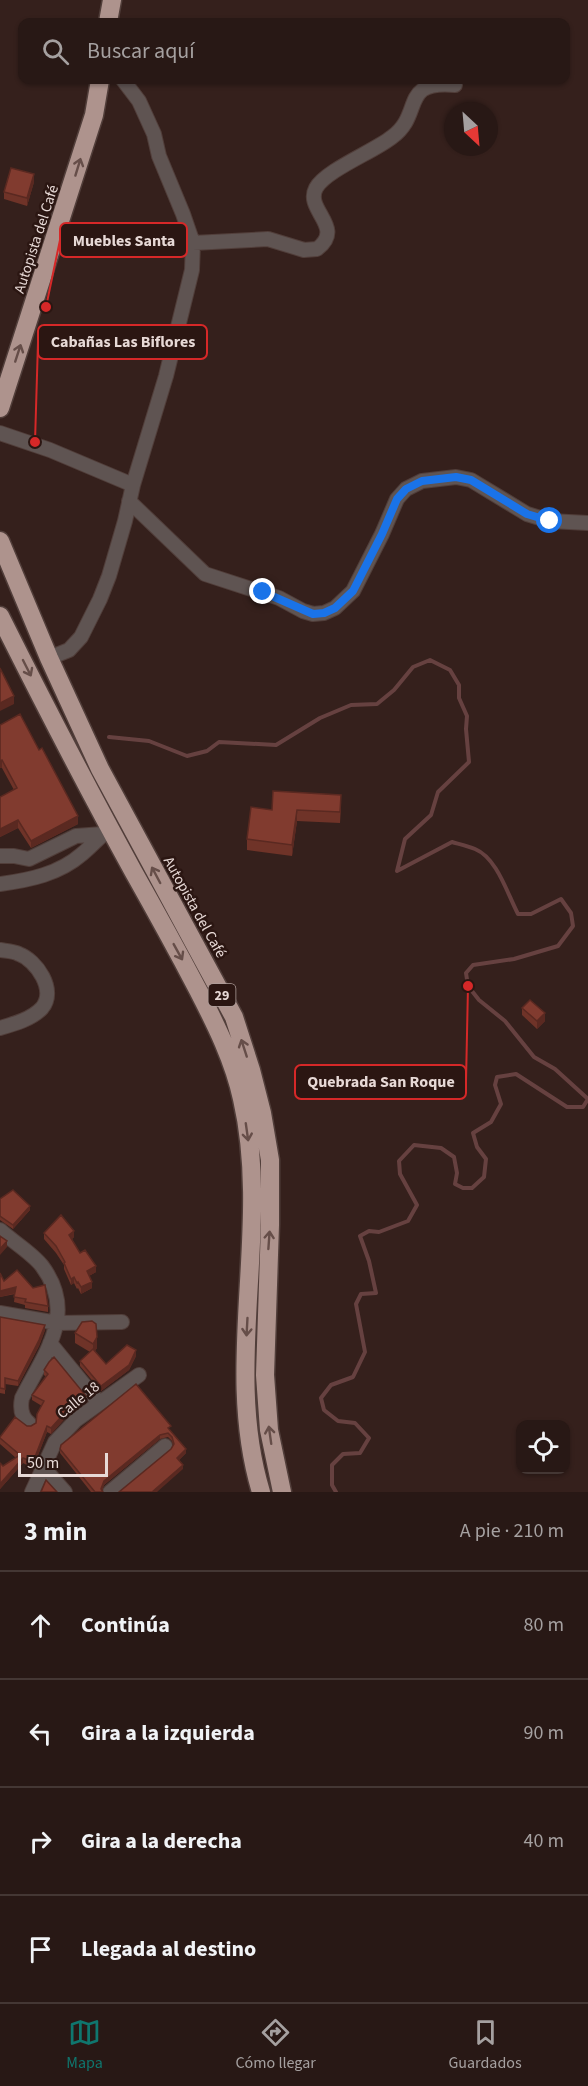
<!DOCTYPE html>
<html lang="es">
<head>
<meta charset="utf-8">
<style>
  :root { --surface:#281815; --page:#342522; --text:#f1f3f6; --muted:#a5a0a0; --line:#443734; --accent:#0f766e }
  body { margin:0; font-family:"Source Sans 3",sans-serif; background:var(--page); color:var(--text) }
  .controls { position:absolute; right:18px; bottom:18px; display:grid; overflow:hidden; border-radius:12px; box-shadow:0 2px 4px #0004 }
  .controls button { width:54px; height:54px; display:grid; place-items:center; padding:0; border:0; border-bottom:2px solid var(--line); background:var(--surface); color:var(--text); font:30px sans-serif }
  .compass { position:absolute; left:444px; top:102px; width:54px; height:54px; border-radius:50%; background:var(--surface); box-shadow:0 2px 4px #0004; rotate:154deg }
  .scale { position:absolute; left:18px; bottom:15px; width:90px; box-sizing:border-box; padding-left:6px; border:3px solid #e7d9d6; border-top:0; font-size:16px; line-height:21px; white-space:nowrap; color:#e7d9d6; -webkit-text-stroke:4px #2b1612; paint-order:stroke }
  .stop { position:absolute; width:18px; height:18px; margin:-14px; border:4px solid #1a73e8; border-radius:50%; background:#fff }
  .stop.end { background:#1a73e8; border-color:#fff; box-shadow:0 2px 6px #0008 }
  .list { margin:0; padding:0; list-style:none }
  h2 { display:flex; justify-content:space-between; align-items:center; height:78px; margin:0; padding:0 24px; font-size:26px }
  h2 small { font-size:20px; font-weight:400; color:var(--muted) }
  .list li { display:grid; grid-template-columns:39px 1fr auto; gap:18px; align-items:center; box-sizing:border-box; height:108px; padding:0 24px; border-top:2px solid var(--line) }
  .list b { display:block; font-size:22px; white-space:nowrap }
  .list em { font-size:20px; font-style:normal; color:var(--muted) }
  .icon { flex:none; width:33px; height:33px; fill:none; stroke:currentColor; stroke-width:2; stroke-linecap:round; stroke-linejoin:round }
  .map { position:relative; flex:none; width:588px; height:1492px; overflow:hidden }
  .search { position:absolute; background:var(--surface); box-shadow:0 2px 4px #0004; left:18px; right:18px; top:18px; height:66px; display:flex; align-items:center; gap:15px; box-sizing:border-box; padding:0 21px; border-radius:12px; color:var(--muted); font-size:22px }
  .sheet { height:510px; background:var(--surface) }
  nav { display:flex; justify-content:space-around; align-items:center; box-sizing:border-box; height:84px; border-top:2px solid var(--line); background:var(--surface); font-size:16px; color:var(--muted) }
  nav a { display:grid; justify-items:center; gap:3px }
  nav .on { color:var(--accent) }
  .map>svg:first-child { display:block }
</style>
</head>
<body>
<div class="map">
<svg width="588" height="1492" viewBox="0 0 588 1492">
  <rect width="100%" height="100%" fill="#35201c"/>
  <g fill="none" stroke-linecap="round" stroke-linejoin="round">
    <path stroke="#664140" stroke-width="4" d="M109 737 149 741 187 756 207 751 219 742 276 745 320 718 351 705 377 704 394 690 413 667 430 660 450 670 459 685V698L467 716 466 729 469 762 438 792 431 815 405 839 397 871 452 842C459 844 468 846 475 849 497 858 507 893 518 914H531L561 899 571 913 573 926 558 946 514 959 473 965 466 973 468 986 479 1000 505 1021 534 1057 555 1069 588 1099 583 1107H567L516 1074 497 1077 495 1085 501 1104 491 1122 473 1133 477 1147 486 1159 484 1177 472 1188H463L455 1184 457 1173 454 1157 441 1148 414 1145 399 1161 400 1174 417 1205 408 1221 379 1232 369 1231 360 1236 369 1261 376 1293 361 1294 356 1304 365 1352 353 1377 331 1385 321 1398 324 1410 338 1421 355 1423 369 1438 360 1453 343 1454 332 1465V1485L336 1492"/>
    <g stroke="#513e3a" stroke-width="16">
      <path id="minor" d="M193 243 268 239 304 250 317 249C346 227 304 210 316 188 326 170 375 151 392 137 424 114 399 80 455 85
        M0 433 50 450 133 485
        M129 501 205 574 279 598 303 611 313 614 324 613 335 608 353 591 382 534 397 499 406 489 422 481 456 477 471 480 527 514 550 521 588 523
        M49 658 69 650 81 637 100 599 109 576 125 521 133 485 166 376 192 270 193 243 183 214 159 156 154 134 139 101 123 80
        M0 856H14L29 859 76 836 103 834
        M0 884C30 880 59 874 82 854 92 846 100 836 110 829
        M0 950C6 951 13 951 19 954 36 960 57 990 42 1008 32 1019 14 1024 0 1028
        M0 1230C13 1242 32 1253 42 1266 78 1314 44 1354 22 1398 20 1408 21 1417 29 1423
        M0 1313 57 1323 122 1322
        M50 1343 99 1403
        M43 1467 65 1492
        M32 1492 55 1442 76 1420 139 1375
        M110 1492 165 1446"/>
    </g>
    <g stroke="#513e3a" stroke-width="21">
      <path id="highway" d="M108 22 112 0
        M0 408 94 115 100 80
        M0 541 49 658 100 769 234 1017 251 1070 262 1113 270 1160V1225L265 1375 269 1430 282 1492
        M0 616C43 702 87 787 133 871 155 910 177 950 198 990 216 1025 234 1061 242 1099 272 1229 222 1364 261 1492"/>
    </g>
    <use href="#minor" stroke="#5f5452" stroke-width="14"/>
    <use href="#highway" stroke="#ae938d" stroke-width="18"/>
  </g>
  <path fill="#6f3328" d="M34 182 27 206 4 199V192Z
    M0 725 78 824 31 848 18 828 0 837V797L14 790 2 768Z
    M341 806 340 823 297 821 292 856 247 850V839L272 810Z
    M522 1008 545 1021 537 1029 522 1015Z
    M0 1199 30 1210 13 1229 0 1220Z
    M44 1233 74 1237 72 1239 80 1253 96 1272 89 1276 92 1288 81 1294 78 1288 77 1289 74 1283 71 1285 64 1269V1265L56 1253 44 1239Z
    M0 1273 4 1281 48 1306V1312L25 1308V1305L14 1302 15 1294 0 1297Z
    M0 1317 45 1330 39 1346 18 1386 5 1384V1394L0 1393Z
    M82 1322 97 1348 95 1351 106 1364 136 1356 129 1370 101 1391 80 1366V1361L90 1352 75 1343V1333Z
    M44 1370 86 1402 69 1414 51 1434 47 1432 33 1468 23 1463 0 1489V1463L3 1466 16 1458 0 1444V1437L27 1426H31L36 1423 42 1406 32 1400V1395L46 1377 44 1375Z
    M170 1431 186 1453 179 1460 183 1469 171 1449 173 1445 172 1441 168 1437 160 1439 104 1485 102 1491 103 1492H91L60 1453V1449Z"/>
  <path fill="#5a2921" d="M34 174V182L27 206V198Z
    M14 696V704L0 711V703Z
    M2 760V768H0V761Z
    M297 810V821L292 856V845Z
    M78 816V824L31 848V841Z
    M18 820V828L0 837V829Z
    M545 1013V1021L537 1029V1021Z
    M30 1206V1210L13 1229V1225Z
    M74 1231V1237L69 1241V1235Z
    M7 1241V1247L0 1255V1249Z
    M96 1266V1272L87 1277V1271Z
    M74 1277V1283L71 1285V1279Z
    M92 1282V1288L81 1294V1287Z
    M16 1287V1293L0 1297V1291Z
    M45 1325V1330L39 1346 18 1386V1381Z
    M97 1337V1348L93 1354V1344Z
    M136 1350V1356L129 1370 101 1391V1386Z
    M86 1396V1402L69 1414 51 1434V1428L69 1408Z
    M47 1426V1432L33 1468V1462Z
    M160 1435V1439L104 1485 101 1492V1489L104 1481Z
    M186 1449V1453L177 1462V1458Z
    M23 1458V1463L0 1489V1484Z
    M183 1465V1469L157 1492H152Z"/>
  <path fill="#813b2f" stroke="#5a2921" stroke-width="1.5" d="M11 168 34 174 27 198 4 192Z
    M0 668 14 696 0 703Z
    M20 714 39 750 42 748 78 816 31 841 18 820 0 829V797L17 788 2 760 0 761V725Z
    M273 791 341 795 340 812 297 810 292 845 247 839 251 807 272 810Z
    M530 1000 545 1013 537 1021 522 1008Z
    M13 1190 30 1206 13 1225 0 1216V1199Z
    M61 1215 74 1231 69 1235 80 1253 85 1250 96 1266 87 1271 92 1282 81 1287 78 1282 77 1283 74 1277 71 1279 64 1263 65 1262 56 1246 44 1233Z
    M0 1236 7 1241 0 1249Z
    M17 1270 33 1288 45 1285 48 1306 25 1302 26 1299 14 1297 16 1287 0 1291V1273L4 1281Z
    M0 1317 45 1325 39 1340 18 1381 5 1378V1389L0 1388Z
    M92 1321 96 1324 97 1337 93 1344 75 1333 82 1322Z
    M127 1345 136 1350 129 1365 101 1386 80 1361 93 1349 106 1364Z
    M54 1357 86 1396 69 1408 51 1428 47 1426 33 1462 23 1458 0 1484V1463L3 1466 20 1455 0 1438V1437L15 1417 27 1426H31L36 1423 37 1414 44 1401 32 1395 48 1374 44 1370 49 1362Z
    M136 1384 171 1426 168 1428 186 1449 177 1458 183 1465 152 1492H119L171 1449 174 1444 172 1437 168 1433 160 1435 104 1481 101 1489 103 1492H95L60 1449 61 1445Z
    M46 1480 57 1492H41Z"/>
  <defs><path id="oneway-shaft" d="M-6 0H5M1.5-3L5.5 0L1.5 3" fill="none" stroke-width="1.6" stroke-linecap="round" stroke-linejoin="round" transform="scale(1.5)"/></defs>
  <g stroke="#664e49">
    <use href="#oneway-shaft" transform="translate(78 167) rotate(-73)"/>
    <use href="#oneway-shaft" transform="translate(18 353) rotate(-72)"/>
    <use href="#oneway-shaft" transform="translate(27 668) rotate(63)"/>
    <use href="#oneway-shaft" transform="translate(156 875) rotate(-118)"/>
    <use href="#oneway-shaft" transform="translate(178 952) rotate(61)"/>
    <use href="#oneway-shaft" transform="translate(244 1048) rotate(-108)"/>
    <use href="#oneway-shaft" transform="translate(247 1132) rotate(82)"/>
    <use href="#oneway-shaft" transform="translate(269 1240) rotate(-86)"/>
    <use href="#oneway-shaft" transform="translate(247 1327) rotate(93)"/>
    <use href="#oneway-shaft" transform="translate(270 1435) rotate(-98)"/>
  </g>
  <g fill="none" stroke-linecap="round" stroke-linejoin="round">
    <path stroke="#1a73e8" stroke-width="8" d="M263 592 313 614 324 613 335 608 353 591 382 534 397 499 406 489 422 481 456 477 471 480 527 514 550 521"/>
  </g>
  <g text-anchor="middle" stroke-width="5" stroke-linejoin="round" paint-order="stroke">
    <rect fill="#2b1612" stroke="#af9e9b" stroke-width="1.5" x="208.5" y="984" width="27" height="22" rx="4.5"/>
    <g font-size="14" font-weight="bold" fill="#e7d9d6">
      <text x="222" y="1000">29</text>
    </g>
    <g font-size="15" fill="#e7d9d6" stroke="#2b1612">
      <text transform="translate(36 239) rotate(-72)" y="5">Autopista del Café</text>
      <text transform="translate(195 907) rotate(61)" y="5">Autopista del Café</text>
      <text transform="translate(78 1400) rotate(-39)" y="5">Calle 18</text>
    </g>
  </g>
  <path fill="none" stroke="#d62828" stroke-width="2" d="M46 307L60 240M35 442L38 342M468 986L466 1082"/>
  <g fill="#d62828" stroke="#2b1612" stroke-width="2">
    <circle cx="46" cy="307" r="6"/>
    <circle cx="35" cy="442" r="6"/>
    <circle cx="468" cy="986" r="6"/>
  </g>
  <g fill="#2b1612" stroke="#d62828" stroke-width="2">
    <rect x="60" y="223" width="127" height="34" rx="6"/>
    <rect x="38" y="325" width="169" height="34" rx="6"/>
    <rect x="295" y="1065" width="171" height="34" rx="6"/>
  </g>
  <g font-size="16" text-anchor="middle" font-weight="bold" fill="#e7d9d6">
    <text x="124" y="246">Muebles Santa</text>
    <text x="123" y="347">Cabañas Las Biflores</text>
    <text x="381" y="1087">Quebrada San Roque</text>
  </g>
</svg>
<div class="controls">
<button><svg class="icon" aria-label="locate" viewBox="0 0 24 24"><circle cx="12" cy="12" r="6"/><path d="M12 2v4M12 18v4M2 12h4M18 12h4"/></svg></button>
</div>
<svg class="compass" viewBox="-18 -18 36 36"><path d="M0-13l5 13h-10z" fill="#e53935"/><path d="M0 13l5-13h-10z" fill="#a5a0a0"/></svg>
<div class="scale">50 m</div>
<div class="stop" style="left:550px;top:521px"></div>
<div class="stop end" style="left:263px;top:592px"></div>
<div class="search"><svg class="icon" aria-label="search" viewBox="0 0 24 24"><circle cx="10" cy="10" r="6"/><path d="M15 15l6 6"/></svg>Buscar aquí</div>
</div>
<section class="sheet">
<h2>3 min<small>A pie · 210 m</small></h2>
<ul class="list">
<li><svg class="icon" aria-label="ahead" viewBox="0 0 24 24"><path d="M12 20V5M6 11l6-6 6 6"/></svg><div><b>Continúa</b></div><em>80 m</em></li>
<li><svg class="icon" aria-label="left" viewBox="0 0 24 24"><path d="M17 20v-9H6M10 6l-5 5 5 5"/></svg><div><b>Gira a la izquierda</b></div><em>90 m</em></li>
<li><svg class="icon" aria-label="right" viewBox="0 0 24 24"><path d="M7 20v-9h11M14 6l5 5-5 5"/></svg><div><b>Gira a la derecha</b></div><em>40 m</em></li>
<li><svg class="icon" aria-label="arrive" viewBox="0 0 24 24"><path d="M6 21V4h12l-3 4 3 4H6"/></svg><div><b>Llegada al destino</b></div></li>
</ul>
</section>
<nav>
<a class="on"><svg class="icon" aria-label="map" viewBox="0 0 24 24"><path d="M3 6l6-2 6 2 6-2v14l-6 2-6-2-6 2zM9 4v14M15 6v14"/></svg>Mapa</a>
<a><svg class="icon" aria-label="directions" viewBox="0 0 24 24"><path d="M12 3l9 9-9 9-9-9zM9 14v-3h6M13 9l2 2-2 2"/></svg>Cómo llegar</a>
<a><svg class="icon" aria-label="saved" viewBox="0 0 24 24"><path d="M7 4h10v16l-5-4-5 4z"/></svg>Guardados</a>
</nav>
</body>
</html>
